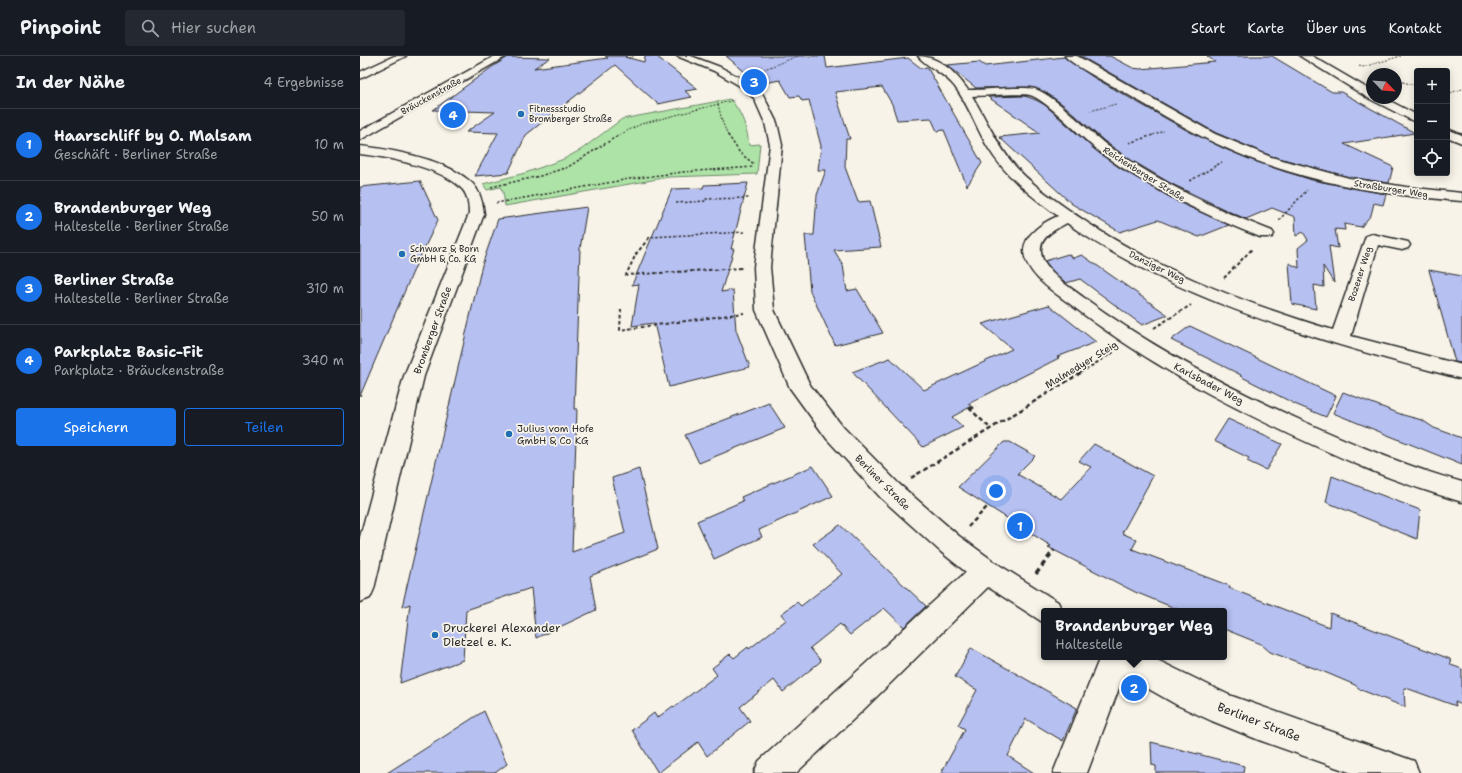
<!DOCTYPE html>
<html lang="de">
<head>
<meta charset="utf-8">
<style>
  :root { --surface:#171b24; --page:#242831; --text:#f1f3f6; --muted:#9ea1a6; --line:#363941; --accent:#1a73e8 }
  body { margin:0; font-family:"Shantell Sans",sans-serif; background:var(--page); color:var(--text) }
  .controls { position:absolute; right:12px; top:12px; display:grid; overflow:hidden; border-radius:4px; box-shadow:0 2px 10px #0003 }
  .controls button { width:36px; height:36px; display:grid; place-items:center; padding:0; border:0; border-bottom:1px solid var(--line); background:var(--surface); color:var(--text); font:20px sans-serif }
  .compass { position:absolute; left:1006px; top:12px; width:36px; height:36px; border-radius:50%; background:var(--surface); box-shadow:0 2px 10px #0003; rotate:115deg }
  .you { position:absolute; left:636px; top:435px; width:14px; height:14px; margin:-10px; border:3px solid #fff; border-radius:50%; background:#1a73e8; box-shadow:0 0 0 6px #1a73e833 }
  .badge { display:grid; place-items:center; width:26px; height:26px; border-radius:50%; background:var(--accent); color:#fff; font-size:13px; font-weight:700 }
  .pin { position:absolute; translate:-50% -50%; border:2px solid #fff; box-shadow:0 1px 4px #0006 }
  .popup { position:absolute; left:681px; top:552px; width:186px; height:52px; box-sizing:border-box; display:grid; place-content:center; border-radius:4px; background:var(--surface); filter:drop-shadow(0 1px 3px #0005); font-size:13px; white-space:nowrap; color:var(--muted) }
  .popup b { font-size:15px; color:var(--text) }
  .popup::after { content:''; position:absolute; left:50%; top:100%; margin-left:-8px; border:8px solid transparent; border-top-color:var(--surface) }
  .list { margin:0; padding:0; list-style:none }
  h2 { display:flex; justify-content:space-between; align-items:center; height:52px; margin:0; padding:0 16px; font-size:17px }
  h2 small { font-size:13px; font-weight:400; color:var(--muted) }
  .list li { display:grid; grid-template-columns:26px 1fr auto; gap:12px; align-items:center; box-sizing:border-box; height:72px; padding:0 16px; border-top:1px solid var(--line) }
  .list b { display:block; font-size:15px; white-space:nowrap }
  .list p { margin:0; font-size:13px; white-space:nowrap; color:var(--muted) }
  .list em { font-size:13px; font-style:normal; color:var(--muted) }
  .actions { display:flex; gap:8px; padding:12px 16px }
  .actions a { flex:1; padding:9px 0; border:1px solid var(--accent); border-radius:4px; text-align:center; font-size:14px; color:var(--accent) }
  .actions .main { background:var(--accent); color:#fff }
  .icon { flex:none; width:22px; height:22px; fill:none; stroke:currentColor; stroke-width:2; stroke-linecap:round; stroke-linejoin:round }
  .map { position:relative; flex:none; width:1102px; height:717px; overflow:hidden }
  header { display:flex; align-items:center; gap:24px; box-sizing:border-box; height:56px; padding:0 20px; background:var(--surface); border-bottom:1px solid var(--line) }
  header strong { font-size:19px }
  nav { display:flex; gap:22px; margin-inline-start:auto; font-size:14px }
  .search { width:280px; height:36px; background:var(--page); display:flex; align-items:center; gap:10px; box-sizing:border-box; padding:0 14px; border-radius:4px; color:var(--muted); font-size:15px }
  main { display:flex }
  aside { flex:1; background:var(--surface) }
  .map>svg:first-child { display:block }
</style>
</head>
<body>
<header>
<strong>Pinpoint</strong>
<div class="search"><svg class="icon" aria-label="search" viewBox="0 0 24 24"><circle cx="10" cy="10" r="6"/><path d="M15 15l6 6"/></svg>Hier suchen</div>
<nav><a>Start</a><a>Karte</a><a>Über uns</a><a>Kontakt</a></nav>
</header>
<main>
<aside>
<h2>In der Nähe<small>4 Ergebnisse</small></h2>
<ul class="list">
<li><span class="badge">1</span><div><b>Haarschliff by O. Malsam</b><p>Geschäft · Berliner Straße</p></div><em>10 m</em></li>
<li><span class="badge">2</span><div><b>Brandenburger Weg</b><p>Haltestelle · Berliner Straße</p></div><em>50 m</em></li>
<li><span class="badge">3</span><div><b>Berliner Straße</b><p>Haltestelle · Berliner Straße</p></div><em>310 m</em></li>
<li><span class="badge">4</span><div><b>Parkplatz Basic-Fit</b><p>Parkplatz · Bräuckenstraße</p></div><em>340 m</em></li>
</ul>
<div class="actions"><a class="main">Speichern</a><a>Teilen</a></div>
</aside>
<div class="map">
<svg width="1102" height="717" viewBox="0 0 1102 717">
  <rect width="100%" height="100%" fill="#f7f3e8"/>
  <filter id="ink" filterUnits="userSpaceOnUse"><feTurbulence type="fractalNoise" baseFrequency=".025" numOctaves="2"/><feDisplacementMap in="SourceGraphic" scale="8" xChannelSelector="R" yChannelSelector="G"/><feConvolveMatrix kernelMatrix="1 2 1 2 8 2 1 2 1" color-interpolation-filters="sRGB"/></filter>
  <g filter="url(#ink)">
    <path fill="#ade3a6" stroke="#6c8768" d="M370 43C382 56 387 72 389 89L400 88 397 118 309 121 145 150 143 136 140 131 127 134 123 128 165 117 204 103 222 93 262 63Z"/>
    <path fill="#b6c0f1" stroke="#2b2b2b" d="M245 0H267L265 1 284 6 285 0H296L338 33 325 35 332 41 298 48 255 9 166 79 148 117 115 120 138 77 106 76 135 56 73 54 132 11 148 1 190 2 174 12 248 2Z
      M366 0H465L467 12 548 2 561 12 567 11 622 107 607 130 584 74 577 75 571 62 537 64 532 48 522 31 475 36 490 83H486L485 111 498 146 510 145 521 191 474 194 483 209 487 235 497 233 523 277 475 289 450 235 445 179H454L457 139 466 114H458L461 90 449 44 442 45 439 40 430 41 420 24 399 28Z
      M720 0H750L773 12 780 13 855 6 847 0H912L972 36H981L1055 77 984 88 1033 111 1029 127 989 121 911 100 856 77Z
      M704 1 733 21 828 75 865 93 894 105 952 124 1026 138 1023 149 1014 147 1011 159 1001 171 984 168 985 174 975 173 978 192 969 190 974 227 963 210 964 231 954 229 956 253 932 248 929 207 939 212 938 192 948 184 943 176 936 180 935 161 912 152 886 163 870 156 810 127 771 104 744 85 705 50 685 36 670 31 616 32 587 9 619 6 625 10Z
      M665 40 676 44 685 49 734 93 760 112 818 146 869 169 839 181 798 164 760 176 712 148 639 81 680 77 628 41Z
      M60 125 78 164 55 211 0 340V131Z
      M388 127 371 193H374L361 236 373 234 376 274 390 311 309 331 294 267 272 270 279 228 272 229 312 133 343 132 344 129Z
      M227 151 220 193 214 353H217L212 496 265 477 252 422 279 413 298 493 230 520 236 554 176 582 171 532 106 554 103 604 40 627 50 548 42 551 122 209 138 163Z
      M708 198 713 202 722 199 808 259 782 269 720 223 706 227 693 215 685 205Z
      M1069 214 1102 220V307L1095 306Z
      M689 249 736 286 697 301 699 302 608 348 612 350 592 361 603 371 563 391 492 316 530 302 564 334 652 293 622 268Z
      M830 270 976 340 966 361 937 349 880 320 881 319 811 284Z
      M983 336 1043 359 1062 364 1074 372 1102 382V409L973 357Z
      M409 347 425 372 339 407 325 379Z
      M868 363 922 388 906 414 887 405 889 402 854 385Z
      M644 386H650L675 400 657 418 701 443 731 411 719 405 734 388 793 420 762 477 777 484 772 493 870 530 869 532 969 571 970 557 1090 603 1091 609 1102 613V649L1095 646 1096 650 1046 632H1044L1045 651 1001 634 995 629 962 615 910 596 901 588 864 573V555H822L775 536 688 491 691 490 598 431Z
      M453 410 473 440 399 474 402 481 354 503 337 465 383 445 381 441Z
      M972 420 1060 454 1057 483 966 446Z
      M480 469 566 550 544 571 524 552 490 579 480 568 450 592 461 605 423 636 414 624 380 651 390 665 347 700 338 686 298 717 272 674 294 657 297 662 313 650 314 651 357 619 352 612 370 598 374 602 388 591 389 593 426 564 421 558 437 546 441 550 482 518 453 488Z
      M611 592 717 652 703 685 666 663 648 700 674 717H581L605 673 598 669 617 634 595 621Z
      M124 655 147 708 135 717H27Z
      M791 686 884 710 883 717H796V710L792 709Z"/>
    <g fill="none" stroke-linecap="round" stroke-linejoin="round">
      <g stroke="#2b2b2b" stroke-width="3">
        <path id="minor" d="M34 0H46L0 23V16Z
          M317 0H331L360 11 388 26 403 39 417 67 422 89 410 211 414 254 450 329 483 371 539 428 599 480 636 507 698 546 702 555H684V567L628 531 499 658 436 717H394L399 705 606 516 581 496 521 442 467 383 430 332 396 254 394 211 410 89 405 67 394 42 380 30 354 15Z
          M558 0C579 0 596 17 608 34 621 34 664 30 675 33 698 41 730 78 752 93 801 127 855 153 912 175L914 178 912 181H900C845 159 791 133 742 98 726 86 686 43 670 39 659 37 625 40 612 40 626 63 637 89 655 110 670 127 688 139 706 152 786 210 880 246 973 274L1006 180 1012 178 1048 186 1050 189 1048 192 1042 194 1018 189 991 280 1102 309V323C997 295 891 266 793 218 764 203 734 187 707 167 696 173 679 181 681 196 683 216 709 230 723 241 792 292 868 332 947 367 998 390 1048 411 1102 426V446C1070 436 1038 426 1008 413 904 369 800 318 710 248 694 236 665 218 664 195 664 178 684 166 698 160 671 140 645 120 627 90 616 71 608 48 595 31 585 17 568 12 558 0Z
          M705 0H717L855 78 911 101 989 122 1046 131 1102 137V145C1022 139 940 126 866 92 832 77 800 57 767 38 754 30 713 10 705 0Z
          M940 0H952L1012 35V42H1024L1057 59V67L1008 42Z
          M1087 73 1102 79V87L1087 81Z
          M0 90C34 94 86 103 112 127 120 135 123 147 124 158L64 320 14 533 10 542 0 546V481L44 320 109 158C109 150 108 140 103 134 84 112 28 101 0 98Z
          M740 601H791L869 639 1054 705 1059 717H992L899 684 852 665 817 649 764 619 727 717H693Z"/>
      </g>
      <g stroke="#2b2b2b" stroke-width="3">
        <path id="primary" d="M135 0H147L0 84V75Z"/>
      </g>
      <path stroke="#2b2b2b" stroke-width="1" stroke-dasharray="2 1.5" stroke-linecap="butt" d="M268 2 275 0
        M999 10 1003 11 1041 0
        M397 16 438 0
        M1036 24 1057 30
        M1087 38 1102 33
        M358 48 362 65 368 80
        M730 55 756 48
        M257 80 281 68 374 44
        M790 80 804 75"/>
      <path stroke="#2b2b2b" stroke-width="1.5" stroke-dasharray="2.5 2" stroke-linecap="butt" d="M368 79 380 97 394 108
        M769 87 793 79
        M830 125 862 106
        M131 131 180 120 208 111 259 79
        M136 147 269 123 323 116 394 111
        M316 147 346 145V143L389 142
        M919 164 947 134
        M288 183 290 181 385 176"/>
      <path stroke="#2b2b2b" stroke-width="2" stroke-dasharray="3.5 2.5" stroke-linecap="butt" d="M289 182 276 198 266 219 382 212
        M864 222 892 193
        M261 253 260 274 384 257
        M794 272 831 249
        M720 317 754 296"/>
      <path stroke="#2b2b2b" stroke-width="2.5" stroke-dasharray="4.5 3" stroke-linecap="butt" d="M609 352 631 373
        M610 353 617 350
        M551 422 722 316
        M608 471 628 450"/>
      <path stroke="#2b2b2b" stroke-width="3.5" stroke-dasharray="5.5 4" stroke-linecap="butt" d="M676 518 694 494"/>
      <use href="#minor" fill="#f7f3e8" fill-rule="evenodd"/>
      <use href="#primary" fill="#f7f3e8" fill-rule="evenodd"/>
    </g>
  </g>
  <g fill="#1f6fb2" stroke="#f7f3e8" stroke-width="1.5">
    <circle cx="161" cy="58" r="4"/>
    <circle cx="42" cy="198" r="4"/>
    <circle cx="149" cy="378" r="4"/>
    <circle cx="75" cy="579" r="4"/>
  </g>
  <g text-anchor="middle" stroke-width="3.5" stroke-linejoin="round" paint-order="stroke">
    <g font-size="9" fill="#2b2b2b" stroke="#f7f3e8">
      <text transform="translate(71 40) rotate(-29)" y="3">Bräuckenstraße</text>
      <text transform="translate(784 118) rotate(32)" y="3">Reichenberger Straße</text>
      <text transform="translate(1031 133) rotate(9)" y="3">Straßburger Weg</text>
      <text transform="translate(797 211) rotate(26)" y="3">Danziger Weg</text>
      <text transform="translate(1000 218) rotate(-72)" y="3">Bozener Weg</text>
    </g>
    <g font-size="9" fill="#2b2b2b" stroke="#f7f3e8" text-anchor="start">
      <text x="169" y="56">Fitnessstudio<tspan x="169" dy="10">Bromberger Straße</tspan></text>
      <text x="50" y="196">Schwarz &amp; Born<tspan x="50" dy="10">GmbH &amp; Co. KG</tspan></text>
    </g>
    <g font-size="10" fill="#2b2b2b" stroke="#f7f3e8">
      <text transform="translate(72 274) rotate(-70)" y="4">Bromberger Straße</text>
      <text transform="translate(721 308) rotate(-31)" y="4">Malmedyer Steig</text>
      <text transform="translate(849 327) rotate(28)" y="4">Karlsbader Weg</text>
      <text transform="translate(523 426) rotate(45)" y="4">Berliner Straße</text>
    </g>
    <g font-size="10" fill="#2b2b2b" stroke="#f7f3e8" text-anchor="start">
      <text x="157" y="376">Julius vom Hofe<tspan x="157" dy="12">GmbH &amp; Co KG</tspan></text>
    </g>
    <g font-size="12" fill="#2b2b2b" stroke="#f7f3e8" text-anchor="start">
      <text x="83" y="576">Druckerei Alexander<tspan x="83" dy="14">Dietzel e. K.</tspan></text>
    </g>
    <g font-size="12" fill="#2b2b2b" stroke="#f7f3e8">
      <text transform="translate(899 666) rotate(21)" y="4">Berliner Straße</text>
    </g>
  </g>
</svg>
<div class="controls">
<button>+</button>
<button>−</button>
<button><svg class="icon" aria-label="locate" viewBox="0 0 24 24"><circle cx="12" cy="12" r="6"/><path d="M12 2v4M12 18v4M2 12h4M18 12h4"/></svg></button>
</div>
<svg class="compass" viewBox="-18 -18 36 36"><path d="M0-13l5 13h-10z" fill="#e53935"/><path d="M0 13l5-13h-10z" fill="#9ea1a6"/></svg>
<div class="you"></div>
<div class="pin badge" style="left:660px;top:470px">1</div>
<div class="pin badge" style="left:774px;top:632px">2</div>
<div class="popup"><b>Brandenburger Weg</b>Haltestelle</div>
<div class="pin badge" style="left:394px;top:26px">3</div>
<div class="pin badge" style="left:93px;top:59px">4</div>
</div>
</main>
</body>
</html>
